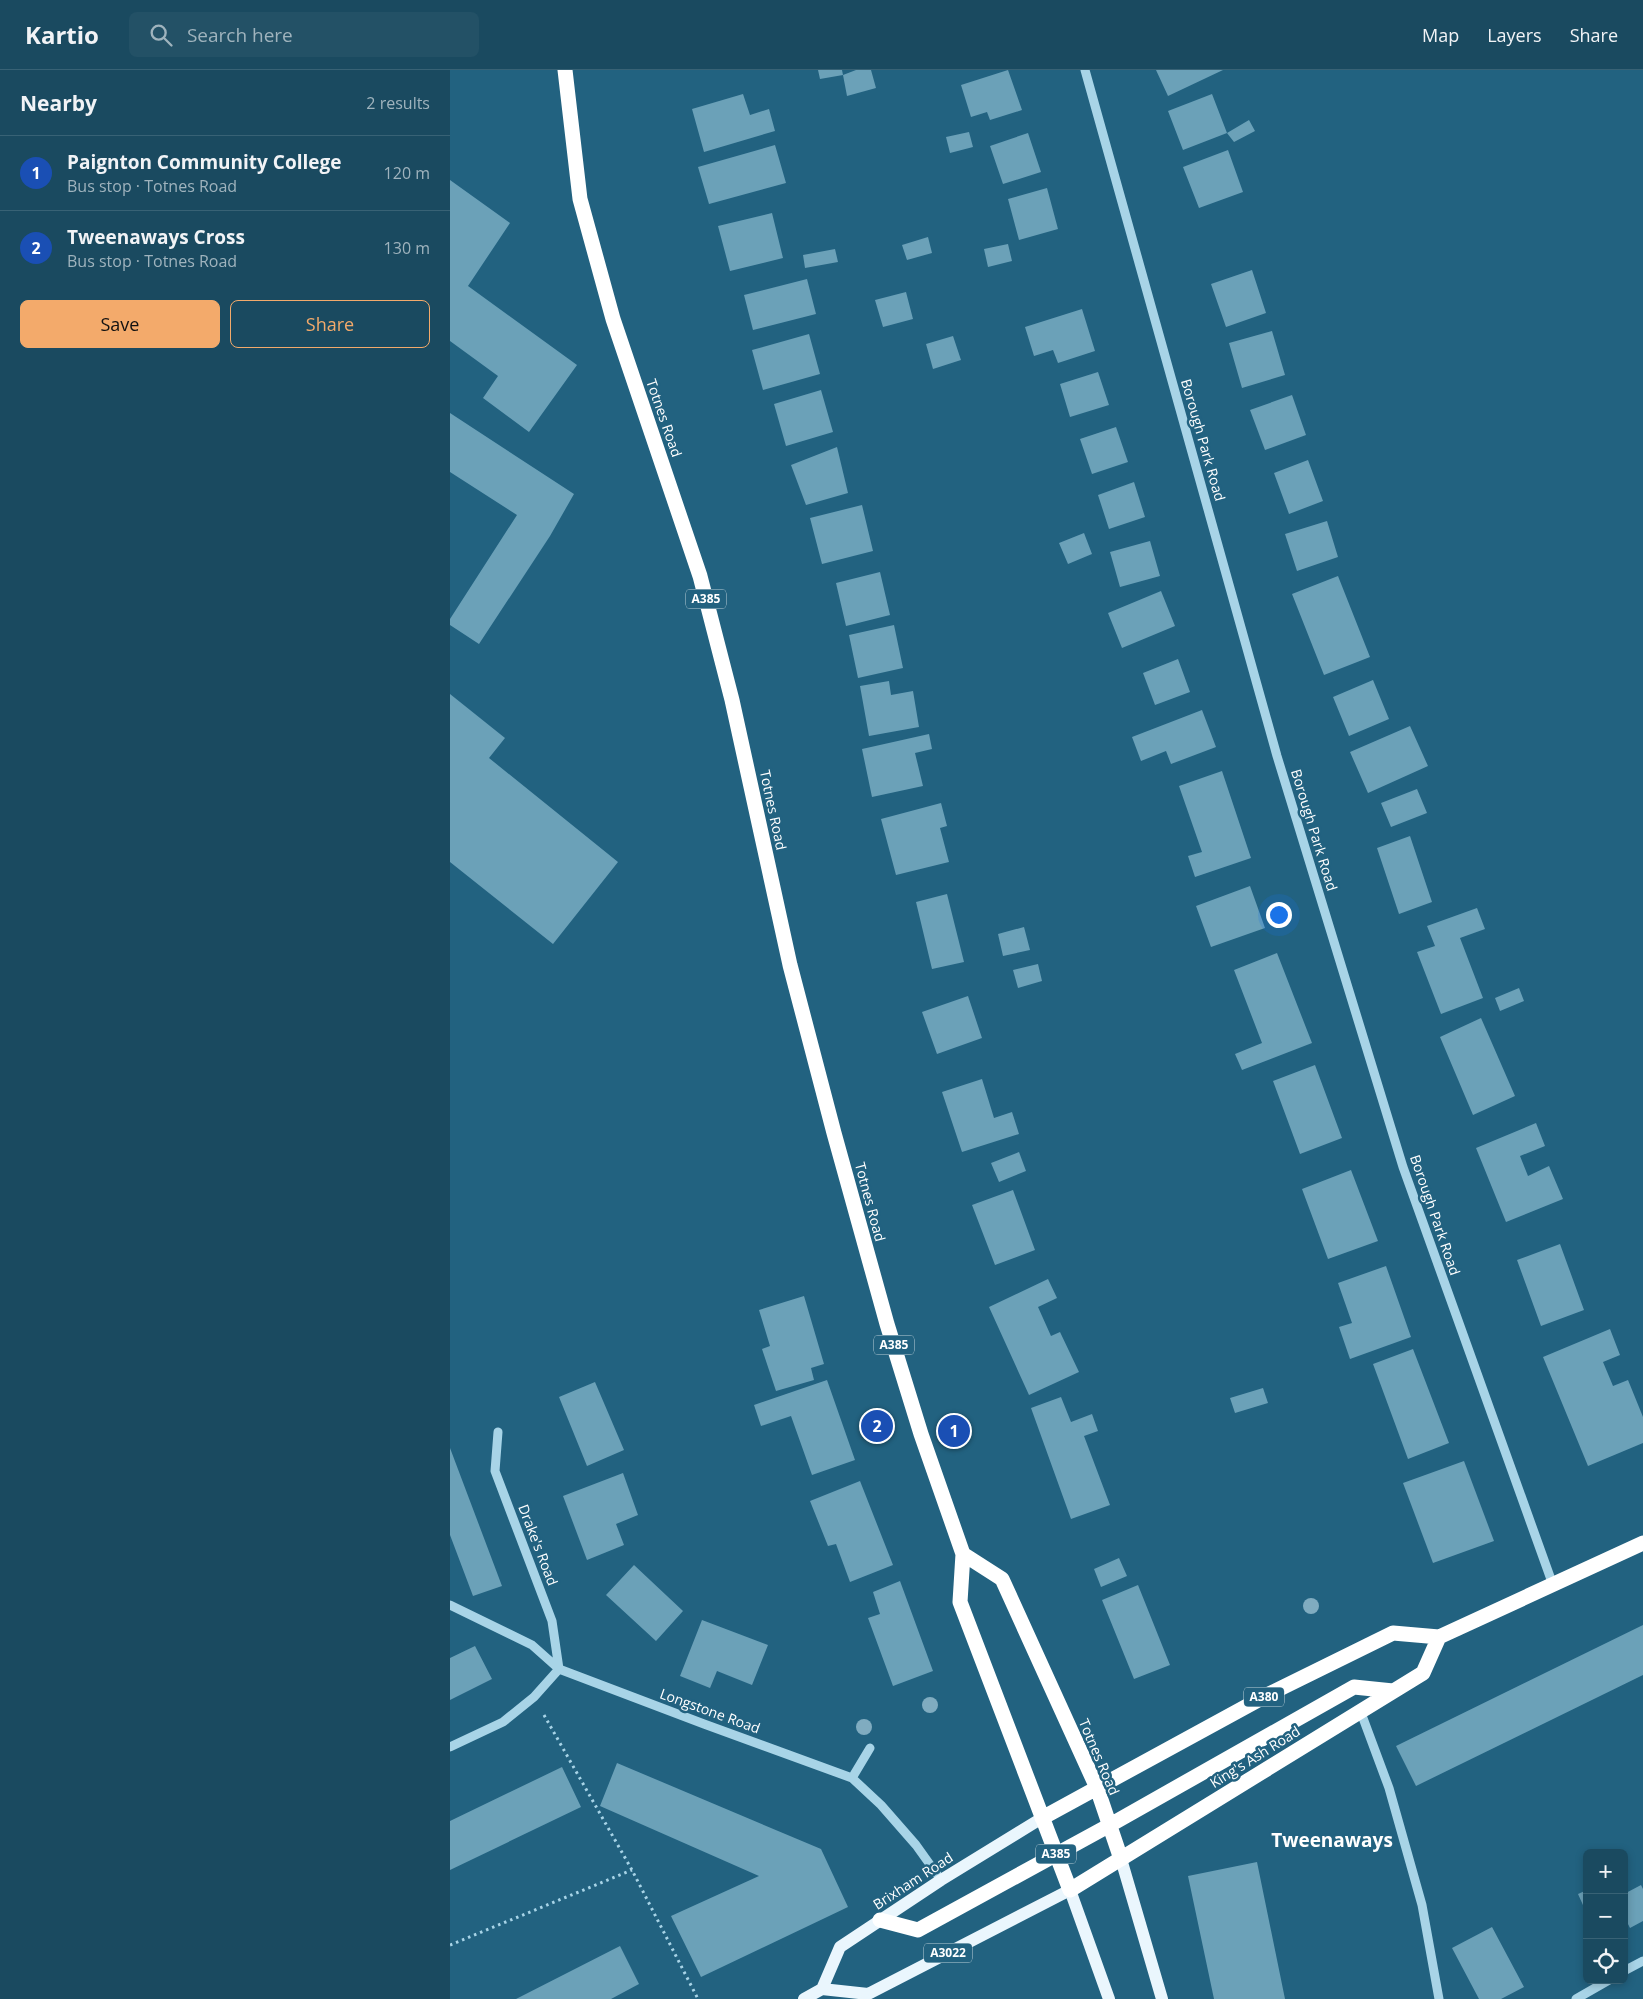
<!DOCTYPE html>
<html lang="en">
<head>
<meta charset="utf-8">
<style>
  :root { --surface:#1a4a60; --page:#235166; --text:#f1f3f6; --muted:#9fb3bd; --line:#386275; --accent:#f3aa6b }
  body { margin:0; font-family:"Open Sans",sans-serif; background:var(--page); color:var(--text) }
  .controls { position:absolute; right:15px; bottom:15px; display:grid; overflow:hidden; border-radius:8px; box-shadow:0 2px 8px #0003 }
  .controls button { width:45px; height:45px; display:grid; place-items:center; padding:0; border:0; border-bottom:1px solid var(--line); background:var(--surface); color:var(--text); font:25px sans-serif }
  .you { position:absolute; left:828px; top:844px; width:18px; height:18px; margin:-12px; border:4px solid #fff; border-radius:50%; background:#1a73e8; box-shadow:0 0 0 8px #1a73e833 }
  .badge { display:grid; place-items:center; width:32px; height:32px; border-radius:50%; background:var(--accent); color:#fff; font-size:16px; font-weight:700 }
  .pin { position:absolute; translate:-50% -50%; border:2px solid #fff; box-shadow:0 1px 5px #0006 }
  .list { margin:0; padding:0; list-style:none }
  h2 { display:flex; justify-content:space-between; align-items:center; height:65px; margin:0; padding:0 20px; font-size:21px }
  h2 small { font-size:16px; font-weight:400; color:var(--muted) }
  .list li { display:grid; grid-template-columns:32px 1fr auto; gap:15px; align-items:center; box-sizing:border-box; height:75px; padding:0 20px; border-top:1px solid var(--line) }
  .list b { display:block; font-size:19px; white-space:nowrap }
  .list p { margin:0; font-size:16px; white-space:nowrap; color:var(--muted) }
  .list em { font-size:16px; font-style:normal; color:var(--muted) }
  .actions { display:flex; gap:10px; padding:15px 20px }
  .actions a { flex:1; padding:11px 0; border:1px solid var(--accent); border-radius:8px; text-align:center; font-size:18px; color:var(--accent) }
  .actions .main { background:var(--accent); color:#111 }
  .icon { flex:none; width:28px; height:28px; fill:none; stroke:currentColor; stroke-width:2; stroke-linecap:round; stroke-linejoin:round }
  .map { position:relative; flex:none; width:1193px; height:1929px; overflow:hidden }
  header { display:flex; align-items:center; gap:30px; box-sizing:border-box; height:70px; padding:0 25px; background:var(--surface); border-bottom:1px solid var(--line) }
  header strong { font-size:24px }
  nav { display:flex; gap:28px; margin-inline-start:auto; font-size:18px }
  .search { width:350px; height:45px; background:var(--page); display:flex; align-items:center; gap:12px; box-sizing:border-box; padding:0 18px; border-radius:8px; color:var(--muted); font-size:19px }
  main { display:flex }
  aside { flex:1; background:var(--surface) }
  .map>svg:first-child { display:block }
</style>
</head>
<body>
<header>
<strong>Kartio</strong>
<div class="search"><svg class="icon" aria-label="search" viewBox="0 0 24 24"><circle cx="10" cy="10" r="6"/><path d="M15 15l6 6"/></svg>Search here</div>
<nav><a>Map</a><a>Layers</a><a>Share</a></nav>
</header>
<main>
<aside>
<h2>Nearby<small>2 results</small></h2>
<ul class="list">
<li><span class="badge" style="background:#1a4fb4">1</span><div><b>Paignton Community College</b><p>Bus stop · Totnes Road</p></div><em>120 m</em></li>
<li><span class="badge" style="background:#1a4fb4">2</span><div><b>Tweenaways Cross</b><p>Bus stop · Totnes Road</p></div><em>130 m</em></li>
</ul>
<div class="actions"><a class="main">Save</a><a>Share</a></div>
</aside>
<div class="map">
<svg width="1193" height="1929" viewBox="0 0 1193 1929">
  <rect width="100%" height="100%" fill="#226280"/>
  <path fill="#6ba1b8" d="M368 0H392L393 5 370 9Z
    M406 0H421L426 18 397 26 393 5Z
    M558 0 572 40 540 50 537 42 521 47 511 15Z
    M706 0H773L718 26Z
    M293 24 300 45 319 39 325 61 254 82 242 39Z
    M762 24 777 63 799 50 805 61 784 72 777 63 733 80 718 41Z
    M519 62 523 77 500 83 496 67Z
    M578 63 591 102 553 114 540 76Z
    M325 75 336 113 259 134 248 97Z
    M778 80 793 122 749 138 733 97Z
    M0 110 60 153 18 216 127 295 79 362 33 328 48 306 0 271Z
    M597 118 608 159 569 170 558 129Z
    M322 143 333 188 280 201 268 156Z
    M478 167 482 183 457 190 452 175Z
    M558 174 562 191 538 197 534 179Z
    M385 179 388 192 355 198 353 185Z
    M802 200 816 243 776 257 761 214Z
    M357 209 366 244 303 260 294 225Z
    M456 222 463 249 433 257 425 230Z
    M632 239 645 281 608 293 603 280 584 286 575 257Z
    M822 261 835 305 792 318 779 273Z
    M359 264 370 304 313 320 302 280Z
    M503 266 511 290 483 299 476 274Z
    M648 302 659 335 620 347 610 314Z
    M371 320 383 362 336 376 324 334Z
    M842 325 856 365 815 380 800 340Z
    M0 343 124 424 100 466 29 574 0 555V549L67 445 0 402Z
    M666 357 678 392 642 404 630 369Z
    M387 377 398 423 356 435 341 395Z
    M858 390 873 431 839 444 824 403Z
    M684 412 695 447 659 459 648 425Z
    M412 435 423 481 372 494 360 448Z
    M877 451 888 487 847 501 835 464Z
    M634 463 642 484 618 494 609 473Z
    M700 471 710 506 670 517 660 482Z
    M430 502 440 545 396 556 386 513Z
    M888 506 920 587 874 605 842 524Z
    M711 521 725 556 672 578 658 543Z
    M444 555 453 598 408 608 399 565Z
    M728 589 740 622 705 635 693 603Z
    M923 610 939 649 899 666 883 627Z
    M439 611 441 625 463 621 469 657 419 666 410 616Z
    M0 624 55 668 39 688 168 792 103 874 0 792Z
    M752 640 766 677 721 694 716 681 691 691 682 667Z
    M960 656 978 696 918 723 900 682Z
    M479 664 482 679 465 683 473 716 422 727 412 679Z
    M772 701 801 788 745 807 738 786 752 782 729 716Z
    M967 719 977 743 941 757 931 733Z
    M491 733 497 756 490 758 499 792 446 805 431 749Z
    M960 766 982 832 949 844 927 778Z
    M800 816 815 858 761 877 746 836Z
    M497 824 514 892 482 899 466 832Z
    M1027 838 1035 859 1010 868 1033 928 991 944 967 882 985 876 977 856Z
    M574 857 580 880 553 886 548 864Z
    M827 883 862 973 792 1000 785 984 812 973 784 900Z
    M588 894 592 911 568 918 563 900Z
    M1069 918 1074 931 1050 941 1045 928Z
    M518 926 532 968 487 984 472 942Z
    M1031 948 1065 1026 1023 1045 990 967Z
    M865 995 892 1068 850 1084 823 1011Z
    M532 1009 544 1048 562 1042 569 1064 512 1082 492 1022Z
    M1086 1053 1095 1076 1070 1086 1078 1106 1099 1096 1113 1129 1056 1152 1026 1078Z
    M569 1082 576 1101 549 1112 541 1093Z
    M901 1100 928 1171 878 1189 852 1119Z
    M563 1120 585 1180 545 1195 522 1135Z
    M1110 1174 1134 1240 1091 1256 1067 1190Z
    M936 1196 961 1267 900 1289 889 1257 902 1253 888 1213Z
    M598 1209 607 1228 588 1237 601 1266 610 1262 629 1302 579 1325 539 1237Z
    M354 1226 374 1294 361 1298 364 1310 326 1321 312 1279 320 1276 309 1240Z
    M1160 1259 1170 1285 1153 1292 1163 1316 1178 1310 1193 1347V1373L1138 1396 1093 1287Z
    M963 1279 999 1373 958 1389 923 1294Z
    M377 1310 405 1390 362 1405 341 1346 311 1356 304 1335Z
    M145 1312 174 1380 137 1396 109 1327Z
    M813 1318 818 1333 785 1343 780 1328Z
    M611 1327 621 1352 642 1344 648 1361 634 1366 660 1435 621 1449 581 1338Z
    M0 1378 52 1516 23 1526 0 1465Z
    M1014 1391 1044 1471 983 1493 953 1413Z
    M173 1403 188 1445 166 1454 174 1475 137 1490 113 1426Z
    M410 1411 443 1495 400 1512 386 1474 378 1476 360 1431Z
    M669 1488 677 1506 651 1517 644 1499Z
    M184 1495 233 1541 206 1571 156 1525Z
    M450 1511 483 1601 443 1616 418 1548 430 1544 423 1522Z
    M688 1515 720 1595 684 1609 652 1530Z
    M252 1550 318 1575 302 1615 267 1601 260 1618 230 1606Z
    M1193 1555V1605L966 1716 946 1676Z
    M25 1576 42 1609 0 1630V1588Z
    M167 1693 371 1779 398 1837 251 1907 221 1846 309 1806 150 1736Z
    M112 1697 131 1737 0 1800V1751Z
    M807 1792 835 1929H764L738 1806Z
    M1191 1815 1193 1819V1851L1180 1858 1174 1846V1824Z
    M1137 1820V1844L1128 1824Z
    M1042 1857 1074 1917 1051 1929H1029L1002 1878Z
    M170 1876 189 1914 161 1929H66Z"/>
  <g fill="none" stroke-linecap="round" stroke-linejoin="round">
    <path stroke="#a8d4e7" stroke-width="3" stroke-dasharray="2.5 4" stroke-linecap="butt" d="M94 1645 182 1800 248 1929
      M0 1875 182 1800"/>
    <path stroke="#a8d4e7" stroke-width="9" d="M635 0 827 686 953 1097 1103 1515
      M48 1362 45 1401 102 1551 109 1599
      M0 1535 82 1575 109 1599
      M910 1640 939 1718 972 1835 989 1929
      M0 1677 53 1652 84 1627 109 1599 254 1654 402 1708 431 1735 466 1775 491 1810
      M402 1708 420 1678
      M1174 1901 1193 1891
      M1126 1929 1159 1910"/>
    <path stroke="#eaf6fd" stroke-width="12" d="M671 1789 712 1929
      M372 1919 390 1877 491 1810 592 1748
      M354 1929 372 1919 418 1924 620 1820 659 1929"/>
    <path stroke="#fff" stroke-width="15" d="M115 0 130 129 163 249 250 506 282 630 340 895 384 1063 437 1254 471 1364 513 1484 510 1532 620 1820 973 1603 989 1567
      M513 1484 552 1509 647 1718 671 1789
      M592 1748 819 1624 943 1563 989 1567 1193 1473
      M430 1850 468 1860 660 1755 904 1617 943 1621"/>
  </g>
  <g fill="#80acc0">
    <circle cx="861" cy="1536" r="8"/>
    <circle cx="480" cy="1635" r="8"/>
    <circle cx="414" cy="1657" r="8"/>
  </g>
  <g text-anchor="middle" stroke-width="5" stroke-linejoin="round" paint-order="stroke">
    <g fill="#226280" stroke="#bdd0d9" stroke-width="1">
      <rect x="236" y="519.5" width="40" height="19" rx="4"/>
      <rect x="424" y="1265.5" width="40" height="19" rx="4"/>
      <rect x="794" y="1617.5" width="40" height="19" rx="4"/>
      <rect x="586" y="1774.5" width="40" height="19" rx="4"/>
      <rect x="474" y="1873.5" width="48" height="19" rx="4"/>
    </g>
    <g font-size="12" font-weight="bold" fill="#fff">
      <text x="256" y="533">A385</text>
      <text x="444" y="1279">A385</text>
      <text x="814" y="1631">A380</text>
      <text x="606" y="1788">A385</text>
      <text x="498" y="1887">A3022</text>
    </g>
    <g font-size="14" fill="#fff" stroke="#226280">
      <text transform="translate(214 348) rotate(71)" y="5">Totnes Road</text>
      <text transform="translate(753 370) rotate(74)" y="5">Borough Park Road</text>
      <text transform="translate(323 740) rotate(78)" y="5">Totnes Road</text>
      <text transform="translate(864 760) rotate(73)" y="5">Borough Park Road</text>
      <text transform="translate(420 1132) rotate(75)" y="5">Totnes Road</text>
      <text transform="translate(985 1145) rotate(71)" y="5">Borough Park Road</text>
      <text transform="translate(88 1475) rotate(69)" y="5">Drake's Road</text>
      <text transform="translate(260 1641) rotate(20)" y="5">Longstone Road</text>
      <text transform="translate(649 1687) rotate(67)" y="5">Totnes Road</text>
      <text transform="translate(805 1687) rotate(-32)" y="5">King's Ash Road</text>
      <text transform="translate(463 1811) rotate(-33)" y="5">Brixham Road</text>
    </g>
    <g font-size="19" font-weight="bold" fill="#fff" stroke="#226280">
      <text x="882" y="1777">Tweenaways</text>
    </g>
  </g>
</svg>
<div class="controls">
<button>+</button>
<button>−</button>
<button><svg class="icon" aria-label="locate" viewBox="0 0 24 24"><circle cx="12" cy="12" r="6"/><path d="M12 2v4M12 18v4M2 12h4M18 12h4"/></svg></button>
</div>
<div class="you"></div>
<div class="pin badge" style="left:504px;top:1361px;background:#1a4fb4">1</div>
<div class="pin badge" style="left:427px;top:1356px;background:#1a4fb4">2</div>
</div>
</main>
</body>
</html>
